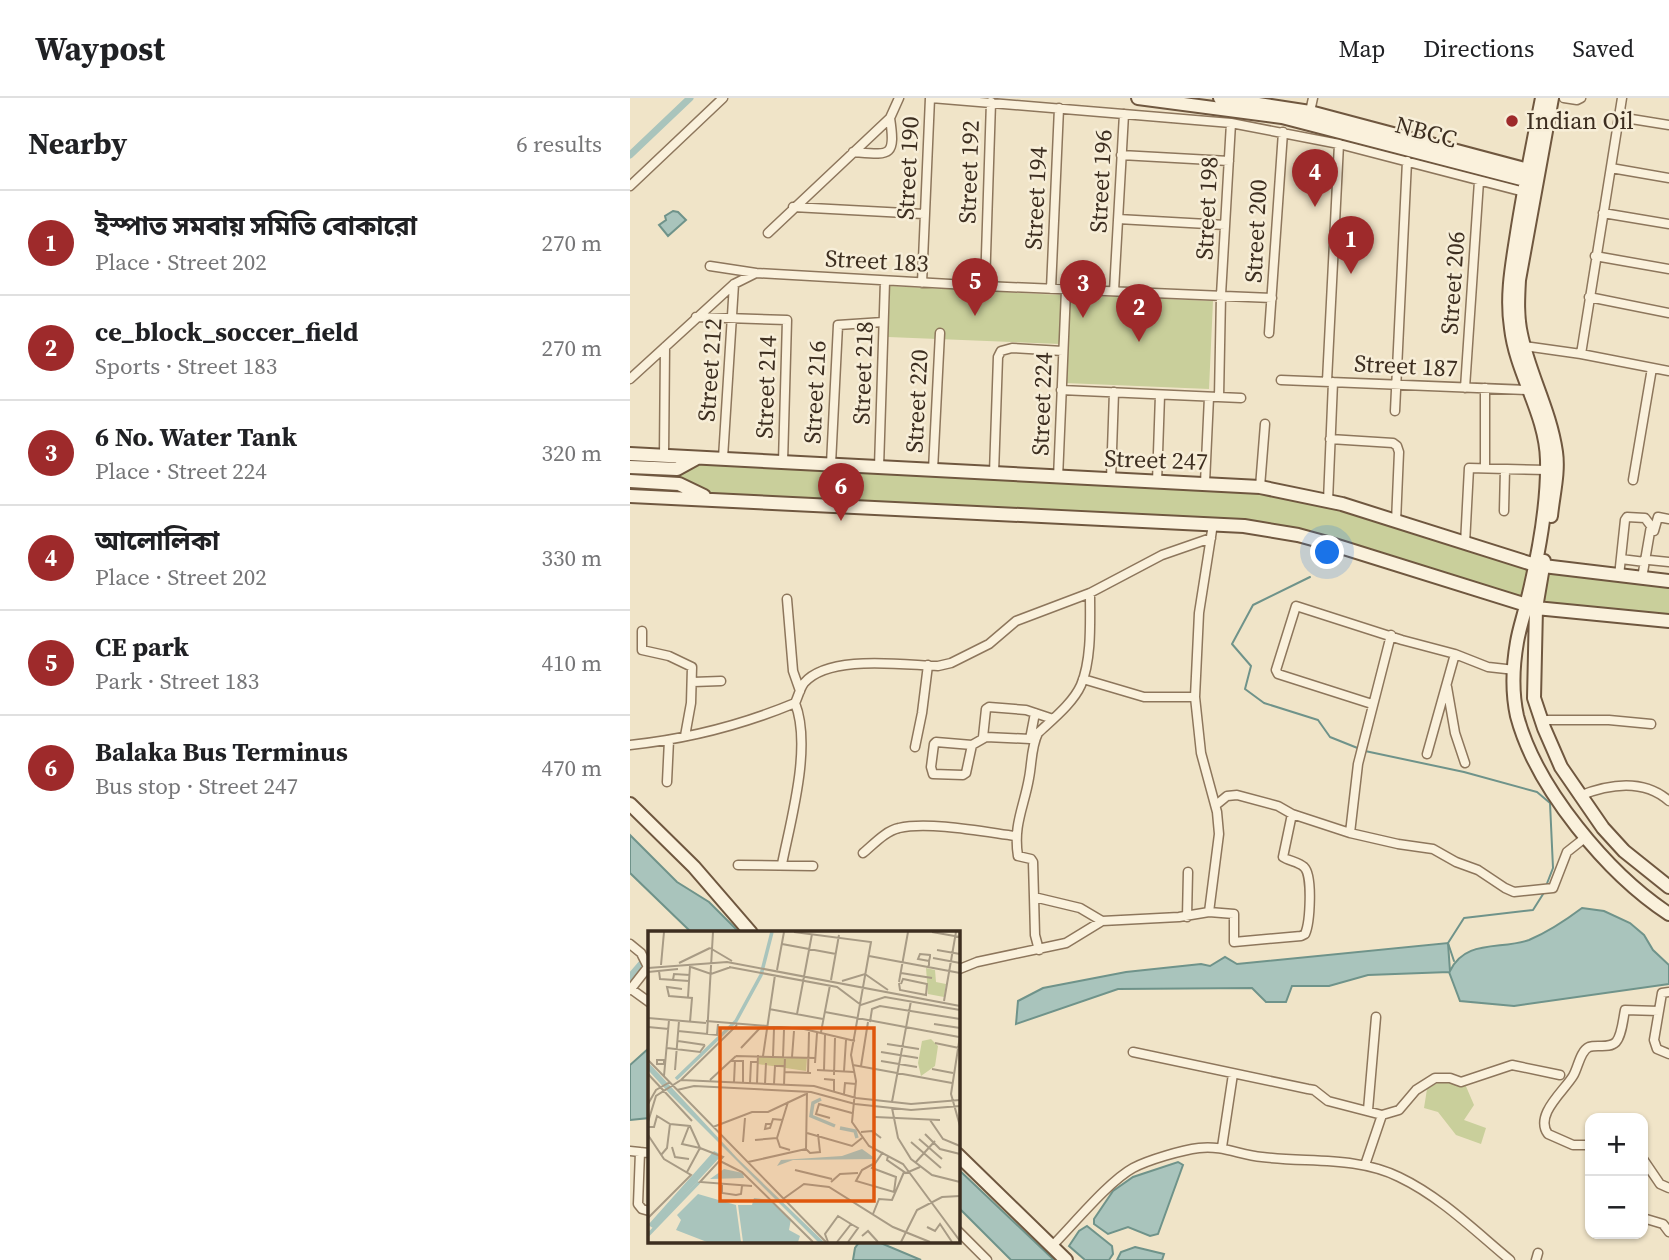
<!DOCTYPE html>
<html lang="en">
<head>
<meta charset="utf-8">
<style>
  :root { --surface:#fff; --page:#f6f6f6; --text:#202124; --muted:#757577; --line:#e0e0e0; --accent:#9e2a2b }
  body { margin:0; font-family:"Source Serif 4","Noto Sans Bengali",serif; background:var(--page); color:var(--text) }
  .controls { position:absolute; right:21px; bottom:21px; display:grid; overflow:hidden; border-radius:14px; box-shadow:0 2px 5px #0004 }
  .controls button { width:63px; height:63px; display:grid; place-items:center; padding:0; border:0; border-bottom:2px solid var(--line); background:var(--surface); color:var(--text); font:35px sans-serif }
  .you { position:absolute; left:698px; top:455px; width:24px; height:24px; margin:-18px; border:5px solid #fff; border-radius:50%; background:#1a73e8; box-shadow:0 0 0 10px #1a73e833 }
  .badge { display:grid; place-items:center; width:46px; height:46px; border-radius:50%; background:var(--accent); color:#fff; font-size:23px; font-weight:700 }
  .pin { position:absolute; translate:-50% -58px; filter:drop-shadow(0 2px 4px #0008) }
  .pin::after { content:''; position:absolute; top:37px; width:24px; height:21px; background:inherit; clip-path:polygon(0 0,100% 0,50% 100%) }
  .list { margin:0; padding:0; list-style:none }
  h2 { display:flex; justify-content:space-between; align-items:center; height:91px; margin:0; padding:0 28px; font-size:30px }
  h2 small { font-size:23px; font-weight:400; color:var(--muted) }
  .list li { display:grid; grid-template-columns:46px 1fr auto; gap:21px; align-items:center; box-sizing:border-box; height:105px; padding:0 28px; border-top:2px solid var(--line) }
  .list b { display:block; font-size:26px; white-space:nowrap }
  .list p { margin:0; font-size:23px; white-space:nowrap; color:var(--muted) }
  .list em { font-size:23px; font-style:normal; color:var(--muted) }
  .map { position:relative; flex:none; width:1039px; height:1162px; overflow:hidden }
  header { display:flex; align-items:center; gap:42px; box-sizing:border-box; height:98px; padding:0 35px; background:var(--surface); border-bottom:2px solid var(--line) }
  header strong { font-size:33px }
  nav { display:flex; gap:38px; margin-inline-start:auto; font-size:24px }
  main { display:flex }
  aside { flex:1; background:var(--surface) }
  .map>svg:first-child { display:block }
</style>
</head>
<body>
<header>
<strong>Waypost</strong>
<nav><a>Map</a><a>Directions</a><a>Saved</a></nav>
</header>
<main>
<aside>
<h2>Nearby<small>6 results</small></h2>
<ul class="list">
<li><span class="badge">1</span><div><b>ইস্পাত সমবায় সমিতি বোকারো</b><p>Place · Street 202</p></div><em>270 m</em></li>
<li><span class="badge">2</span><div><b>ce_block_soccer_field</b><p>Sports · Street 183</p></div><em>270 m</em></li>
<li><span class="badge">3</span><div><b>6 No. Water Tank</b><p>Place · Street 224</p></div><em>320 m</em></li>
<li><span class="badge">4</span><div><b>আলোলিকা</b><p>Place · Street 202</p></div><em>330 m</em></li>
<li><span class="badge">5</span><div><b>CE park</b><p>Park · Street 183</p></div><em>410 m</em></li>
<li><span class="badge">6</span><div><b>Balaka Bus Terminus</b><p>Bus stop · Street 247</p></div><em>470 m</em></li>
</ul>
</aside>
<div class="map">
<svg width="1039" height="1162" viewBox="0 0 1039 1162">
  <rect width="100%" height="100%" fill="#f0e4c8"/>
  <path fill="#c9cf9b" d="M260 188 431 197 430 246 258 239Z
    M439 197 583 203 579 291 435 285Z
    M0 360 624 394C718 409 806 444 898 471L892 500 682 436 0 393Z
    M917 474 1039 490V519L916 505 914 500Z
    M813 982 835 986 844 1007 834 1022 856 1030 851 1046 826 1037 808 1014 794 1010 797 991Z"/>
  <path fill="#a9c4bc" stroke="#6f938a" stroke-width="2" d="M43 113 48 114 56 122 38 138 29 127 36 122 35 118Z
    M0 737 47 784 79 804 110 835H62L0 775Z
    M952 810 974 813 1000 825 1014 837 1023 852 1039 867V886L884 908 830 903 819 874 738 877 699 888H662L656 904H636L622 890 488 891 386 926 388 903 413 890 496 874 571 866 580 868 595 859 607 866 818 845 820 873C835 841 870 852 899 842 918 834 936 822 952 810Z
    M19 950V1020L0 1022V967Z
    M548 1064 553 1067 528 1136 520 1138 498 1129 478 1136 464 1126V1121L483 1093 503 1079Z
    M327 1070 424 1162H381L327 1108Z
    M457 1128 482 1148 483 1156 479 1162H455L439 1148 449 1133Z
    M230 1143H246L291 1162H223L225 1150Z
    M505 1149 534 1156 532 1162H487L491 1154Z"/>
  <g fill="none" stroke-linecap="round" stroke-linejoin="round">
    <path stroke="#6f938a" stroke-width="2" d="M680 479 623 507 602 546 621 568 615 591 634 605 688 622 700 639 730 651
      M735 653 834 674 907 694 920 705 923 770 916 788
      M824 863 818 845 834 820 903 812 915 793"/>
    <path stroke="#a9c4bc" stroke-width="7" d="M0 57 60 0
      M0 879 19 857"/>
    <g stroke="#8d765c" stroke-width="11">
      <path id="street" d="M301 0 601 25 709 46 898 95
        M934 0 947 2 951 0
        M679 18 683 0
        M989 19 1039 27
        M223 54C260 57 266 60 260 20
        M491 57 599 63
        M981 70 1039 80
        M0 88 93 0
        M163 109 294 116
        M973 115 1039 126
        M488 121 595 127
        M138 135 260 20 269 0
        M965 158 1039 171
        M80 168 126 175
        M292 185 300 0
        M355 188 361 4
        M421 191 429 10
        M484 193 494 16
        M959 199 1039 215
        M66 219 157 222 153 364
        M639 235 653 34
        M894 248 951 256 1039 273
        M951 256 992 0
        M0 281 104 186 126 175 355 188 642 200
        M651 282 899 292
        M697 283 709 46
        M835 290 849 83
        M855 290V370
        M431 292 611 300
        M589 299 591 197 601 25
        M765 313 777 63
        M700 341 763 345 767 348 769 354 766 424
        M34 358 35 249
        M93 360 104 186
        M201 366 208 227 253 224
        M249 369 255 183
        M303 372 310 235
        M364 375 368 259 371 253 382 250 433 253
        M428 380 436 192
        M481 381 484 294
        M1003 382 1022 270
        M527 384 530 297
        M575 385 579 299
        M630 389 635 326
        M698 403 703 284
        M874 413 875 371
        M1024 433 1028 419 1039 421
        M835 446 839 370 917 372
        M991 461 1015 464
        M1019 462 1039 464
        M989 478 995 422 997 419 1015 420 1021 428 1012 480
        M460 495C460 523 462 561 451 587 443 605 423 621 408 635 401 649 402 665 399 680 394 709 383 727 388 758L401 761 403 764 404 799 450 810 472 823
        M157 501 163 573 170 593
        M12 533V552L39 558 62 569 61 605 55 638
        M453 581 514 599H565
        M63 584 91 583
        M817 589 825 635 835 665
        M742 606 648 576 646 572 666 508 772 542 825 556 858 569 885 572
        M910 622H979L1021 626
        M353 639 356 611 359 609 396 612 423 621
        M0 647C57 641 112 627 165 605 168 599 170 590 174 585 199 556 273 567 308 568L321 565 359 546 386 523 460 495 532 457 581 440
        M342 647 306 644 304 646 301 669 303 676 333 677 336 675 342 647 356 639 400 641 405 615
        M285 649 292 615 298 567
        M797 656 825 556
        M37 684 39 642
        M949 698C979 686 1013 680 1039 703
        M586 707 597 698 607 697 648 708 662 716 720 735 768 746 803 751 826 764 848 772 875 790 884 794 923 790 937 754 956 739
        M720 735 728 666 761 537
        M233 755C243 747 255 733 269 730 298 723 355 734 385 738
        M152 766C161 721 182 648 165 605
        M108 767 183 768
        M404 799 405 837 409 852
        M579 814 604 816V844L671 838 675 836C680 825 683 777 674 769 669 764 659 763 653 759L662 716
        M557 819 558 774
        M0 846 11 855 18 869 0 892
        M327 872 347 864 436 845 472 823 549 819 579 814 589 736 587 714 571 655 565 599 569 515 583 426
        M1 891 19 904
        M1039 894 1032 895 1024 942 1027 951 1039 956
        M503 954 678 991 684 992 698 1003 752 1017
        M738 1012 746 919
        M960 1047H943L918 1036C904 1017 934 993 943 978 948 970 950 953 959 949 967 946 979 951 986 944 992 937 993 921 995 912L1029 913
        M592 1049 603 976
        M0 1053 19 1055
        M10 1054 8 1106 12 1111 19 1113
        M1013 1061 1030 1086 1039 1090
        M735 1067 752 1017 769 1012 786 992 805 980H820L831 984 882 967 930 977
        M1013 1120 1033 1126 1039 1134
        M327 1132 357 1162
        M422 1148C443 1127 479 1083 503 1070 518 1062 552 1052 569 1050 592 1047 610 1057 632 1059 678 1065 726 1058 769 1079 811 1099 845 1133 880 1162
        M906 1162 908 1155"/>
    </g>
    <g stroke="#6f573f" stroke-width="16">
      <path id="secondary" d="M508 0 652 19 903 84
        M590 0 680 14 906 74
        M912 0C903 45 894 90 887 135 882 167 876 198 881 230 886 275 916 316 917 362 918 408 907 464 896 508 893 520 889 532 887 544 883 567 882 595 887 618 906 690 978 776 1039 816
        M0 356 630 389 712 406 905 467 1039 483
        M0 369 47 371 67 360
        M0 383 49 386 74 398
        M0 398 614 428 668 437 701 446 906 510 1039 523
        M921 418C923 397 929 375 926 354 920 312 899 276 891 236 887 218 888 200 889 182L922 0
        M914 463 906 510 904 600 914 630 931 669 973 730 994 753 1039 789
        M0 706 64 769 121 835
        M327 1056 436 1162"/>
    </g>
    <use href="#street" stroke="#faf1dc" stroke-width="8"/>
    <use href="#secondary" stroke="#faf1dc" stroke-width="12"/>
  </g>
  <circle fill="#9e2a2b" stroke="#f7eed8" stroke-width="2.5" cx="882" cy="23" r="7"/>
  <g text-anchor="middle" stroke-width="5" stroke-linejoin="round" paint-order="stroke">
    <g font-size="24" fill="#3d2e20" stroke="#f7eed8" text-anchor="start">
      <text x="896" y="31">Indian Oil</text>
    </g>
    <g font-size="24" fill="#3d2e20" stroke="#f7eed8">
      <text transform="translate(796 34) rotate(15)" y="8">NBCC</text>
      <text transform="translate(278 70) rotate(-87)" y="8">Street 190</text>
      <text transform="translate(339 74) rotate(-88)" y="8">Street 192</text>
      <text transform="translate(471 83) rotate(-87)" y="8">Street 196</text>
      <text transform="translate(406 100) rotate(-87)" y="8">Street 194</text>
      <text transform="translate(577 110) rotate(-87)" y="8">Street 198</text>
      <text transform="translate(626 133) rotate(-87)" y="8">Street 200</text>
      <text transform="translate(247 163) rotate(3)" y="8">Street 183</text>
      <text transform="translate(823 185) rotate(-86)" y="8">Street 206</text>
      <text transform="translate(776 268) rotate(3)" y="8">Street 187</text>
      <text transform="translate(80 272) rotate(-86)" y="8">Street 212</text>
      <text transform="translate(233 275) rotate(-88)" y="8">Street 218</text>
      <text transform="translate(136 289) rotate(-88)" y="8">Street 214</text>
      <text transform="translate(185 294) rotate(-87)" y="8">Street 216</text>
      <text transform="translate(287 303) rotate(-87)" y="8">Street 220</text>
      <text transform="translate(412 306) rotate(-88)" y="8">Street 224</text>
      <text transform="translate(526 362) rotate(2)" y="8">Street 247</text>
    </g>
  </g>
  <g transform="translate(18 833)">
    <rect width="312" height="312" fill="#f0e4c8"/>
    <path d="M278 37 287 39 288 51 298 53 296 66 280 63ZM283 108 290 115 287 135 273 145 270 132 274 110ZM111 125 159 127 158 140 110 133Z" fill="#c9cf9b"/>
    <path d="M0 131 90 228 176 311H170L21 162 0 139ZM214 218 228 228 145 229 129 235 133 229 194 225ZM66 220 74 224 17 285 5 297 0 294ZM76 238 95 242 96 247 62 248ZM50 263 88 274 93 311H59L28 299 33 289 29 284ZM106 267 122 269 143 288 141 299 152 305 150 311H95L90 274H104Z" fill="#a9c4bc"/>
    <path fill="none" stroke="#a9c4bc" stroke-width="3.5" d="M28 148 88 90 113 44 124 1M173 168 165 172 163 185 187 195M192 197 207 200 209 207M0 304 51 251"/>
    <path fill="none" stroke="#a89b85" stroke-width="2" d="M146 1 223 11 203 124 208 150 204 191 221 215 255 233 312 310M284 1 312 6M134 13 188 23M62 17 84 30M289 19 312 23M221 25 312 42M285 27 312 32M31 32 62 17M13 34 16 1M43 36 63 43 83 36M81 36 189 56 213 74 237 66 312 79M280 36 281 34V30L282 26V24L272 23 270 28 281 30M0 37 79 31 312 75M129 39 136 1M11 40 12 48 41 50M0 41 30 38M253 42 284 47M25 49 26 43 42 44M183 49 191 4M194 50 217 43 240 59M251 51 260 1M251 52 252 59 278 64 279 53 255 48 253 53M34 58 19 56 21 65 44 67 42 91M40 66 42 35M296 70 308 1M121 78 175 88M177 81 311 106M149 83 164 3M0 87 58 92M58 90 156 98 207 110M222 91 224 78 232 75 312 88M286 93 312 97M0 96 21 98M30 100 69 104 70 93M173 101 182 54M59 104 65 1M312 105 303 163 312 195M30 110 57 114M287 112 311 117M239 113 271 118M19 117 52 121 57 114M93 117 112 97M233 121 270 127M88 125 167 127M115 125 127 44M125 125 126 98M135 126 136 99M144 126 146 100M0 129 178 311M9 129H16V133H9ZM82 130H95V151M233 130 269 136M167 132 169 102M205 134 304 152M213 135 220 91M284 138 305 142M27 139 31 90M169 139 206 141M176 139 177 104M196 140 198 109M136 141 163 142M160 142 161 101M0 143 44 190M186 144 187 107M16 145 21 89M176 148 186 149V160M33 149 89 94M62 149 88 125M86 151 87 129M102 152 103 131H110M109 152 110 124M117 153 118 132M126 153 127 135H136M136 154 137 126M29 159 46 155 163 161 207 173 263 179 312 175M196 163 197 152 208 153M140 171 129 207 132 216 142 219M244 171 263 70M0 173 8 159 22 151M244 177 250 207 263 228 284 244 312 251M227 186 292 189M182 187 168 183 171 173 204 182M282 189 295 208 312 215M0 191 8 165 33 149 166 155 208 167 263 173 312 169M123 193H118L117 198 122 197 125 188 135 189M41 195 34 213 52 217M0 196H6L9 185 22 193 42 195 52 217 39 241M65 196 104 181H120L158 163M213 201 224 200 233 207M159 202 204 215 214 207M277 203 292 218 312 223M0 204 16 228 43 244 0 287M271 208 294 228M107 209 129 207M95 211 97 187M263 211 293 237M24 216 27 226 41 228M52 217 75 226 52 251 104 255M158 218 162 222 172 221 170 203M13 224 19 217 22 193M240 225 239 229 258 242 272 236M72 230 94 241 165 311M100 231 158 218 159 161M267 232 287 210M225 233 214 239 208 250 246 261 248 246 224 237 235 221M147 239 184 248M183 251 192 243 210 242M74 254V262L88 264 93 263 94 255M135 268 156 253 181 256 245 296 282 311M225 283 231 268 244 269 256 241M279 296 287 300 292 293 304 311M214 305 220 300 230 311M180 311 177 303 190 285 203 293 189 311M200 311 210 297 203 293M253 311 269 279 294 266 312 265"/>
    <path fill="#df570d" fill-opacity="0.15" stroke="#df570d" stroke-width="3.5" d="M72 97H226V270H72Z"/>
    <rect width="312" height="312" fill="none" stroke="#3d2e20" stroke-width="3.5"/>
  </g>
</svg>
<div class="controls">
<button>+</button>
<button>−</button>
</div>
<div class="you"></div>
<div class="pin badge" style="left:721px;top:176px">1</div>
<div class="pin badge" style="left:509px;top:244px">2</div>
<div class="pin badge" style="left:453px;top:220px">3</div>
<div class="pin badge" style="left:685px;top:109px">4</div>
<div class="pin badge" style="left:345px;top:218px">5</div>
<div class="pin badge" style="left:211px;top:423px">6</div>
</div>
</main>
</body>
</html>
